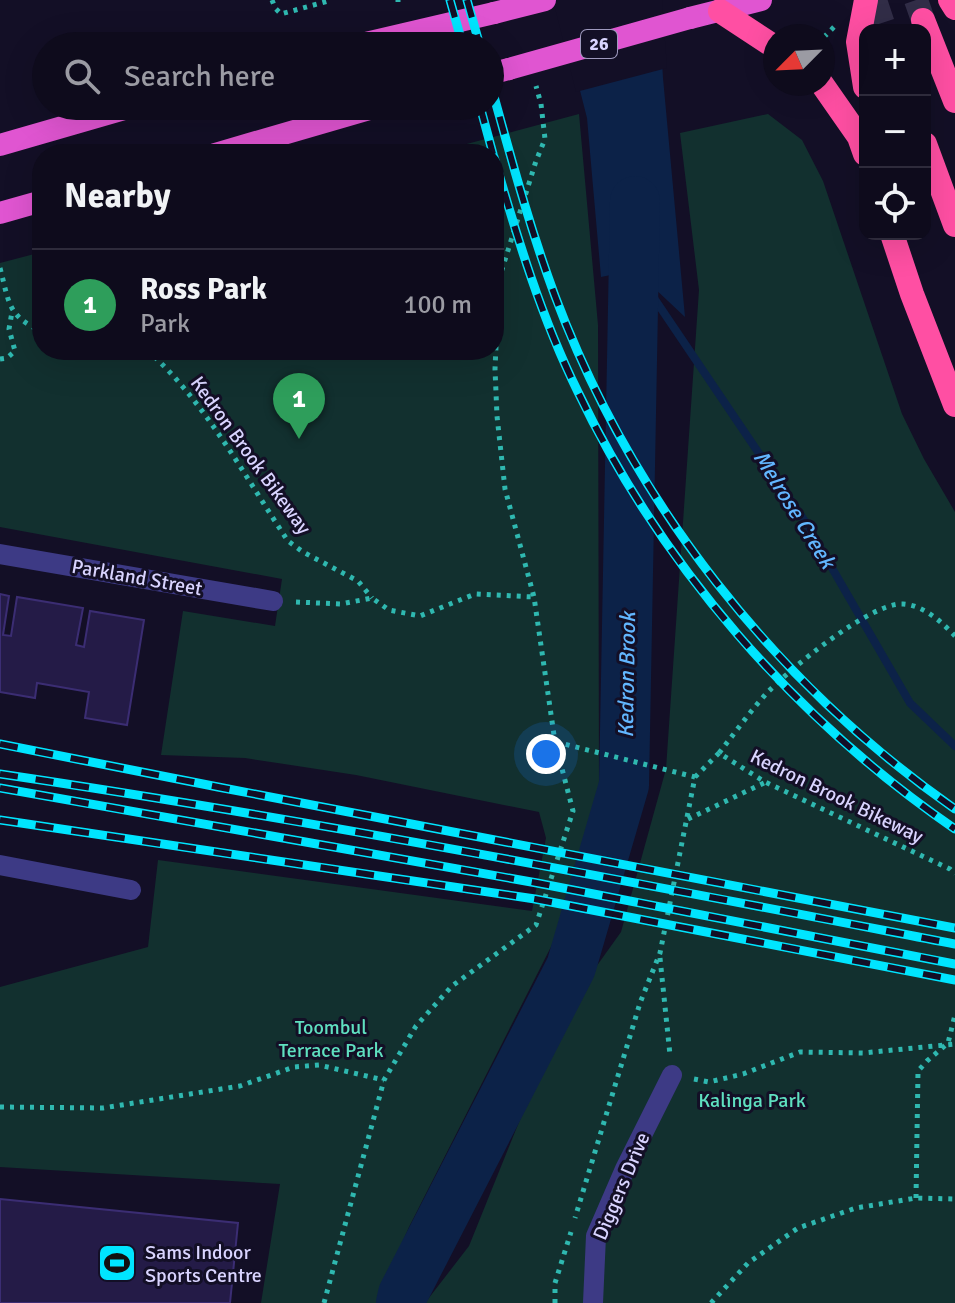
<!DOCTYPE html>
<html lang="en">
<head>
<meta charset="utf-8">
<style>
  :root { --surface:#0e0b1c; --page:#171425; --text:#f1f3f6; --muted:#9b9ba3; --line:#2e2b3b; --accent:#00e5ff }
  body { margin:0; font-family:Signika,sans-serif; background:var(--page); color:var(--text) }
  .controls { position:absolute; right:24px; top:24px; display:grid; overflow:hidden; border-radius:16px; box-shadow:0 8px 32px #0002 }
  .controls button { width:72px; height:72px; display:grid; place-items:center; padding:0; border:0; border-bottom:2px solid var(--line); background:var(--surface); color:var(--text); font:40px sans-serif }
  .compass { position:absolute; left:763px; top:24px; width:72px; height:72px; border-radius:50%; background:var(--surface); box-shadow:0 8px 32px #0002; rotate:246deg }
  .you { position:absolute; left:546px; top:754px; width:28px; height:28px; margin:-20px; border:6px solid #fff; border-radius:50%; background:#1a73e8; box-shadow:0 0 0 12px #1a73e833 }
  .badge { display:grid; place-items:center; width:52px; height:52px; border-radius:50%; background:var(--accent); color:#fff; font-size:26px; font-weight:700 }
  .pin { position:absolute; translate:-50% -66px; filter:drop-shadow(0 2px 4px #0008) }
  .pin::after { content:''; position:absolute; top:42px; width:28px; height:24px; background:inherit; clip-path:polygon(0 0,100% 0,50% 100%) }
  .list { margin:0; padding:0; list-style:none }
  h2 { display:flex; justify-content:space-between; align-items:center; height:104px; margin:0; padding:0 32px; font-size:34px }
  h2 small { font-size:26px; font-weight:400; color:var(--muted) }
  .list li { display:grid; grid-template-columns:52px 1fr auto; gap:24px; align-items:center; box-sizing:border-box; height:112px; padding:0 32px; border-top:2px solid var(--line) }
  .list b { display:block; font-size:30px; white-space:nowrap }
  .list p { margin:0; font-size:26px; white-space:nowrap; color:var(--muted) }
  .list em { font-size:26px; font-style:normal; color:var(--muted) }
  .icon { flex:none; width:44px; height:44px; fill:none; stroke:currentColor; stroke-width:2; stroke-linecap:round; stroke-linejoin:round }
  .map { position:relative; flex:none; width:955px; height:1303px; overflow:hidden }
  .search { position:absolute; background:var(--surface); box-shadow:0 8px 32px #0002; left:32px; top:32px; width:472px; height:88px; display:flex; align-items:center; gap:20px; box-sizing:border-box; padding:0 28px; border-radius:44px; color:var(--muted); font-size:30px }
  .panel { position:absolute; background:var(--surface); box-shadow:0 8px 32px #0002; left:32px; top:144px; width:472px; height:216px; border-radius:32px }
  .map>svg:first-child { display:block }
</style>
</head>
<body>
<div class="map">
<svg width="955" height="1303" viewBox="0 0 955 1303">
  <rect width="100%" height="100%" fill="#130f26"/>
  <path fill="#12302f" d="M579 114 598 325 599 786 560 929 409 1227 376 1303H261L280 1184 0 1167V987L148 947 158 860 532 911 546 838 539 812 356 775 245 758 161 755 183 611 275 626 282 579 0 527V263L42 252V350H494V154H429Z
    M768 114 802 140 823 181 902 414 924 459 955 512V1303H425L469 1246 563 1013 621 932 666 769 699 290 680 133Z"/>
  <path fill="#0c2248" d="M557 0H658L663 78 685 317 635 270 601 277 587 118Z"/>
  <path fill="#130f26" d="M553 0H662L667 68 576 92Z"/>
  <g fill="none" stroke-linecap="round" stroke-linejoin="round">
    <path stroke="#0c2248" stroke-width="8" d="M635 270 806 523 910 703 955 746"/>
    <path stroke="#0c2248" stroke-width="50" d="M401 1303 403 1294 571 967 624 785 635 201"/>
  </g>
  <path fill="#241b47" stroke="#3b2d73" stroke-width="2" d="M0 594 9 596 3 635 11 636 17 597 83 608 76 645 84 647 90 611 144 620 127 725 85 718 89 692 37 683 35 698 0 692Z
    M0 1199 238 1223 230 1303H0Z"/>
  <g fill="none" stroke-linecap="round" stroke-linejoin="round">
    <path stroke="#312d47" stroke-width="24" stroke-dasharray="24 12" stroke-linecap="butt" d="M875 0 885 30
      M916 0 923 20"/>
    <path stroke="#2fb8b0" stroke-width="5" stroke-dasharray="4 6" stroke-linecap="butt" d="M272 0 275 8 281 14 332 0
      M398 0V2
      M824 37 834 27
      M0 268C9 301 7 317 42 331
      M147 350C205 401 245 477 288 541L303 552 358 581 372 598
      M0 359 7 358 15 351 9 329 12 312
      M296 602 341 604 372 598 389 610 420 616 475 594 534 597
      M955 636C942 622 923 605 903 604 871 602 788 670 765 695 749 713 734 734 719 753L765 782 950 869 955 874
      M556 742 695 777 660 953 640 1003 575 1218
      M695 777 719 753
      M688 819 764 783
      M660 958 670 1055
      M694 1079 709 1082 743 1074 800 1052 863 1053 955 1044
      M0 1107 103 1108 240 1086 294 1067 319 1065 384 1080
      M916 1198 918 1071 927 1061 948 1043 955 1015
      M324 1303 384 1080 416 1026 452 986 536 925 573 811 555 742 534 597 505 489 497 416 495 369 499 279 536 161 545 139 541 104 536 86
      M555 1303V1283L571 1232
      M711 1303 748 1263 798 1228 856 1208 916 1198 955 1199"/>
    <path stroke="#3d3a85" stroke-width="20" d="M0 554 273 601
      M0 865 131 890
      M593 1303 596 1236 625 1169 672 1075"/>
    <path stroke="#e055d1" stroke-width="22" d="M690 18 761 0
      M353 46 494 13
      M490 74 509 69
      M0 145 135 106
      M215 154 380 106
      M0 213 42 201"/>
    <path stroke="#ff4fa3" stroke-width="24" d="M950 0 955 8
      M720 11 775 47
      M923 20 955 101
      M822 84 859 137 865 154
      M865 87 858 42 866 0
      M925 144 955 225
      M892 234 912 294 955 405"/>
    <g stroke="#00e5ff" stroke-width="9">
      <path id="rail" d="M450 0 463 46
        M467 0 480 46
        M490 82C510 154 529 226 555 296 632 502 775 683 955 809
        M480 106 493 154
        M494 157C517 237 541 317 578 392 662 567 795 719 955 829
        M0 744 218 787 955 928
        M0 774C320 821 637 883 955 944
        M0 788 537 883 955 964
        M0 820 535 899 955 980"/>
    </g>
    <use href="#rail" stroke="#130f26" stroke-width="6" stroke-dasharray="18" stroke-linecap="butt"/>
    <path stroke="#e055d1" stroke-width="22" d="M494 13 545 0
      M509 69 690 18"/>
  </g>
  <defs>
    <g id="stadium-square" transform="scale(2)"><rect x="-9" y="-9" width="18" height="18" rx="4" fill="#00e5ff" stroke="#130f26"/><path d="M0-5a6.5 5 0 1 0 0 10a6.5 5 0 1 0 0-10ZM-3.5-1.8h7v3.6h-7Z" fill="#111"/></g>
  </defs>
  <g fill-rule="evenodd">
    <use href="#stadium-square" x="117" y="1263"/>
  </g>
  <g text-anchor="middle" stroke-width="6" stroke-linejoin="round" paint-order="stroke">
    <rect fill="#130f26" stroke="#9e99be" stroke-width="2" x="581" y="30" width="36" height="28" rx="6"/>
    <g font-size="18" font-weight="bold" fill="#d9d4ff">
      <text x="599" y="50">26</text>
    </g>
    <g font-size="20" fill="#d9d4ff" stroke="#130f26">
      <text transform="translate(251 455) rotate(54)" y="7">Kedron Brook Bikeway</text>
      <text transform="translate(137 577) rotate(10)" y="7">Parkland Street</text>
      <text transform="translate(837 796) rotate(26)" y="7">Kedron Brook Bikeway</text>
      <text transform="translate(621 1186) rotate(-67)" y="7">Diggers Drive</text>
    </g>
    <g font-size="20" fill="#5fe0c0" stroke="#130f26">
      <text x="331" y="1034">Toombul<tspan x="331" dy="23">Terrace Park</tspan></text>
      <text x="752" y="1107">Kalinga Park</text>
    </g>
    <g font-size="20" fill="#d9d4ff" stroke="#130f26" text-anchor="start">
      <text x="145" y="1259">Sams Indoor<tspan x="145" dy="23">Sports Centre</tspan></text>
    </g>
    <g font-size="22" font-style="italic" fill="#62b6ff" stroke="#130f26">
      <text transform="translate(795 509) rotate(58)" y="8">Melrose Creek</text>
      <text transform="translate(626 675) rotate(-89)" y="8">Kedron Brook</text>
    </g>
  </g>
</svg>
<div class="controls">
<button>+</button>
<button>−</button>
<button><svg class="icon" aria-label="locate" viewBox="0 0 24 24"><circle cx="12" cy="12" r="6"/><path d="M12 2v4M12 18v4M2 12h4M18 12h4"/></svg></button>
</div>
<svg class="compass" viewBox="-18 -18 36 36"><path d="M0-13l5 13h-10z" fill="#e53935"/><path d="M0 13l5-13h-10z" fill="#9b9ba3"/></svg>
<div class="you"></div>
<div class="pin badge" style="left:299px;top:439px;background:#2e9e5b">1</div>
<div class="search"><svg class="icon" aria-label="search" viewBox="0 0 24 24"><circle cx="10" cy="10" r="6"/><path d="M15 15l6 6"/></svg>Search here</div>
<section class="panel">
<h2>Nearby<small></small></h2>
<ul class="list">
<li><span class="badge" style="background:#2e9e5b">1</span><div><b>Ross Park</b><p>Park</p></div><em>100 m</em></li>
</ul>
</section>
</div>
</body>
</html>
